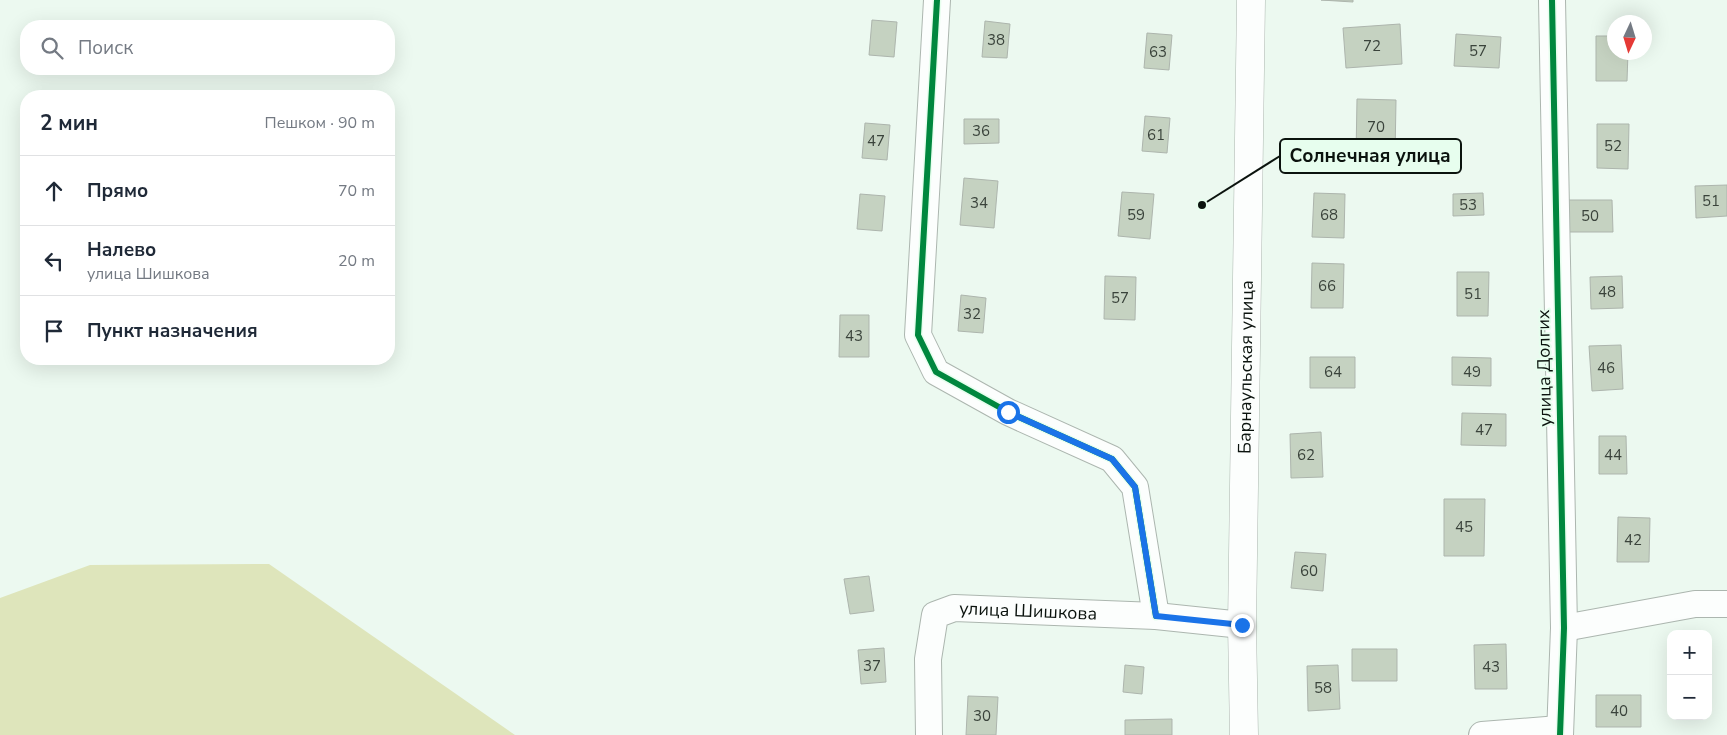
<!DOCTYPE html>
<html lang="ru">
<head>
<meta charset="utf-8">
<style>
  :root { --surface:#fff; --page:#f6f6f7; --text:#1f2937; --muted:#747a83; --line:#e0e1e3 }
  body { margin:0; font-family:"Nunito Sans",sans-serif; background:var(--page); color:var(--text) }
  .controls { position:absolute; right:15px; bottom:15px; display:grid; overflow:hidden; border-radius:10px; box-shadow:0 5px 20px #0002 }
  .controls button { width:45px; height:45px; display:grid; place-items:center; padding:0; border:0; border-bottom:1px solid var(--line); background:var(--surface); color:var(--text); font:25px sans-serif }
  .compass { position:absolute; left:1607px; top:15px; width:45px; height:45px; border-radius:50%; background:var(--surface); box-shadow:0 5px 20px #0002; rotate:184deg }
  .stop { position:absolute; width:15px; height:15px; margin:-11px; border:4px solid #1a73e8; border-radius:50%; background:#fff }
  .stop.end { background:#1a73e8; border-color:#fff; box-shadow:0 1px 5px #0008 }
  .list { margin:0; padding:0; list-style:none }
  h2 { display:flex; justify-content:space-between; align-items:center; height:65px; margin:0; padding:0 20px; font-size:21px }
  h2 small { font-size:16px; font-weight:400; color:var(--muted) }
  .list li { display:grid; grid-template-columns:32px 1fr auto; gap:15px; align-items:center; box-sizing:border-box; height:70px; padding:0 20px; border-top:1px solid var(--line) }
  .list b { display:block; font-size:19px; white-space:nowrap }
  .list p { margin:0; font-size:16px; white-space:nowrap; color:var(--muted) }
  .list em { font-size:16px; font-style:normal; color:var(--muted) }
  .icon { flex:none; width:28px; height:28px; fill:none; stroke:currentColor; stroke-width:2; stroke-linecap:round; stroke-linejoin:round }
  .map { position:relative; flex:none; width:1727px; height:735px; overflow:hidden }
  .search { position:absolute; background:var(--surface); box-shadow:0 5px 20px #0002; left:20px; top:20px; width:375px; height:55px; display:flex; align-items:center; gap:12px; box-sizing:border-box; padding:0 18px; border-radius:20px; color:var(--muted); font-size:19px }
  .panel { position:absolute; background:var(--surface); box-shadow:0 5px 20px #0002; left:20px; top:90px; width:375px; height:275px; border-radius:20px }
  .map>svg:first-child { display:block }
</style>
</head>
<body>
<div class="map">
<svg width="1727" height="735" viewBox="0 0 1727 735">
  <rect width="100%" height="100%" fill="#ecf9f0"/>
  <path fill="#dee5bb" d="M269 564 515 735H0V598L90 565Z"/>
  <path fill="#c5d2c1" stroke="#adb5ad" d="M1321 0H1353V2Z
    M872 20 897 22 894 57 869 55Z
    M985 21 1010 24 1007 58 982 57Z
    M1400 24 1402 64 1346 68 1343 28Z
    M1147 33 1172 35 1169 70 1144 68Z
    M1456 34 1501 37 1499 68 1454 66Z
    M1596 36H1614V52H1628L1627 81H1596Z
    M1357 99 1396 100 1395 156 1356 155Z
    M1145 116 1170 118 1167 153 1142 151Z
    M964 119H999V143L964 144Z
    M865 123 890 125 887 160 862 158Z
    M1597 124H1629L1628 169 1597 168Z
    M964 178 998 181 994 228 960 225Z
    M1727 185V216L1696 218 1695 186Z
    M1122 192 1154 194 1150 239 1118 236Z
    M1314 193 1345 194 1344 238 1312 237Z
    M1483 193 1484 215 1453 216V194Z
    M860 194 885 196 882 231 857 229Z
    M1568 200H1612L1613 232H1568Z
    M1312 263 1344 264 1343 308H1311Z
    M1457 272H1489L1488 316H1457Z
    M1105 276 1136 277 1135 320 1104 319Z
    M1622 276 1623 308 1591 309 1590 277Z
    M961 295 986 298 983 333 958 331Z
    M840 315H869V357H839Z
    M1621 345 1623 389 1592 391 1589 346Z
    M1310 357H1355V388H1310Z
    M1452 357 1491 358V386L1452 385Z
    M1462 413 1506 414V446L1461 445Z
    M1321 432 1323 477 1291 478 1290 434Z
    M1599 436H1626L1627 474H1599Z
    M1444 499H1485L1484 556H1444Z
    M1618 517 1650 518 1649 562H1617Z
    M1295 552 1326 554 1323 591 1291 588Z
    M869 576 874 611 850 614 844 579Z
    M1506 644 1507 689H1475L1474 645Z
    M884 648 886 682 861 684 858 650Z
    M1352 649H1397V681H1352Z
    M1125 665 1144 667 1142 694 1123 692Z
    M1338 665 1340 709 1308 711 1307 666Z
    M1596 695H1641V727H1596Z
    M968 696 998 697 996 735H966Z
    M1172 719V735H1125V720Z"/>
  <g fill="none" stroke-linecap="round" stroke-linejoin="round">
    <g stroke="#acb6af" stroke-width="28">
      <g id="minor">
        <path d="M937 0 918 335 936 372 1008 412 1112 459 1135 487 1156 616"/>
        <path d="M1552 0 1564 628 1560 735"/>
        <path d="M1564 628 1695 604H1727"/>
        <path id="s1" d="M929 735 928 659 935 615 954 608 1156 616 1242 625"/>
        <path d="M1482 735 1559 729"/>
      </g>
    </g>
    <g stroke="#acb6af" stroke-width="29">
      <g id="major">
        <path id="s2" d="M1244 735 1242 625 1251 0"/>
      </g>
    </g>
    <use href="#minor" stroke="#fcfefd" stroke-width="26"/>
    <use href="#major" stroke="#fcfefd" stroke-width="28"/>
    <g stroke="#e7feee" stroke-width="9">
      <path id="cycleway" d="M937 0 918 335 936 372 1008 412 1112 459 1135 487 1156 616
        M1552 0 1564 628 1560 735"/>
    </g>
    <use href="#cycleway" stroke="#00873e" stroke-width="6"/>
  </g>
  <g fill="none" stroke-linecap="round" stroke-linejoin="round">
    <path stroke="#1a73e8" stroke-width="6" d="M1008 412 1112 459 1135 487 1156 616 1242 625"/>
  </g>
  <g text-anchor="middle" stroke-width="4" stroke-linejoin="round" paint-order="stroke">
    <g font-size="15" fill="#3a433b">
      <text x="996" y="45">38</text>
      <text x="1372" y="51">72</text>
      <text x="1478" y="56">57</text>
      <text x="1158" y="57">63</text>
      <text x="1376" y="132">70</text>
      <text x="981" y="136">36</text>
      <text x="1156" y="140">61</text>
      <text x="876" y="146">47</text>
      <text x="1613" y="151">52</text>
      <text x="1711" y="206">51</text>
      <text x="979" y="208">34</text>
      <text x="1468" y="210">53</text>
      <text x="1136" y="220">59</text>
      <text x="1329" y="220">68</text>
      <text x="1590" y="221">50</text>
      <text x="1327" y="291">66</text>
      <text x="1607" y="297">48</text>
      <text x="1473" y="299">51</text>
      <text x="1120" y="303">57</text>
      <text x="972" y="319">32</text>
      <text x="854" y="341">43</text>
      <text x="1606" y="373">46</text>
      <text x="1333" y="377">64</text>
      <text x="1472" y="377">49</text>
      <text x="1484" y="435">47</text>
      <text x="1306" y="460">62</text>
      <text x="1613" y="460">44</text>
      <text x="1464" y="532">45</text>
      <text x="1633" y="545">42</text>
      <text x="1309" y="576">60</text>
      <text x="872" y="671">37</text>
      <text x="1491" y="672">43</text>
      <text x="1323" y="693">58</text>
      <text x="1619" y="716">40</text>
      <text x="982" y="721">30</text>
    </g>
    <g font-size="18" fill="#0b130e" stroke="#e7feee">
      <text dy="6" stroke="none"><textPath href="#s2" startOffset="368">Барнаульская улица</textPath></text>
      <text transform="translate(1544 368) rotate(-91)" y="6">улица Долгих</text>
      <text dy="6" stroke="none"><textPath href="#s1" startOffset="215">улица Шишкова</textPath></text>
    </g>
  </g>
  <path fill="none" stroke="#0b130e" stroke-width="2" d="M1202 205L1280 156"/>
  <circle fill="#0b130e" stroke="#e7feee" stroke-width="2" cx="1202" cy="205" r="5"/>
  <rect fill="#e7feee" stroke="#0b130e" stroke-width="2" x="1280" y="139" width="181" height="34" rx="5"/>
  <g font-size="19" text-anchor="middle" font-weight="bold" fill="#0b130e">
    <text x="1370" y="162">Солнечная улица</text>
  </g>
</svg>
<div class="controls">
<button>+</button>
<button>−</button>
</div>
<svg class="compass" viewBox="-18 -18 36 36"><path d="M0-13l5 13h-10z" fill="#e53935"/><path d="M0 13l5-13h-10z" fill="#747a83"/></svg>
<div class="stop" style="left:1008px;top:412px"></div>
<div class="stop end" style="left:1242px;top:625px"></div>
<div class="search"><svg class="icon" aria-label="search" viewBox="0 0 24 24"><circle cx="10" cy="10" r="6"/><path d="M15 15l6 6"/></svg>Поиск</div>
<section class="panel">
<h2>2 мин<small>Пешком · 90 m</small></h2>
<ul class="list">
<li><svg class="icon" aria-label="ahead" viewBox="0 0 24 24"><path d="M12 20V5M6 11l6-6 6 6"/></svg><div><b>Прямо</b></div><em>70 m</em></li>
<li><svg class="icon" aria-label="left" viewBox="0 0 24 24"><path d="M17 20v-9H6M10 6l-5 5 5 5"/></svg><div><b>Налево</b><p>улица Шишкова</p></div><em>20 m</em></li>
<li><svg class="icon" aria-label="arrive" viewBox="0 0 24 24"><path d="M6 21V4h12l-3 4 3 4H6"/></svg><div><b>Пункт назначения</b></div></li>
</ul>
</section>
</div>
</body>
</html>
